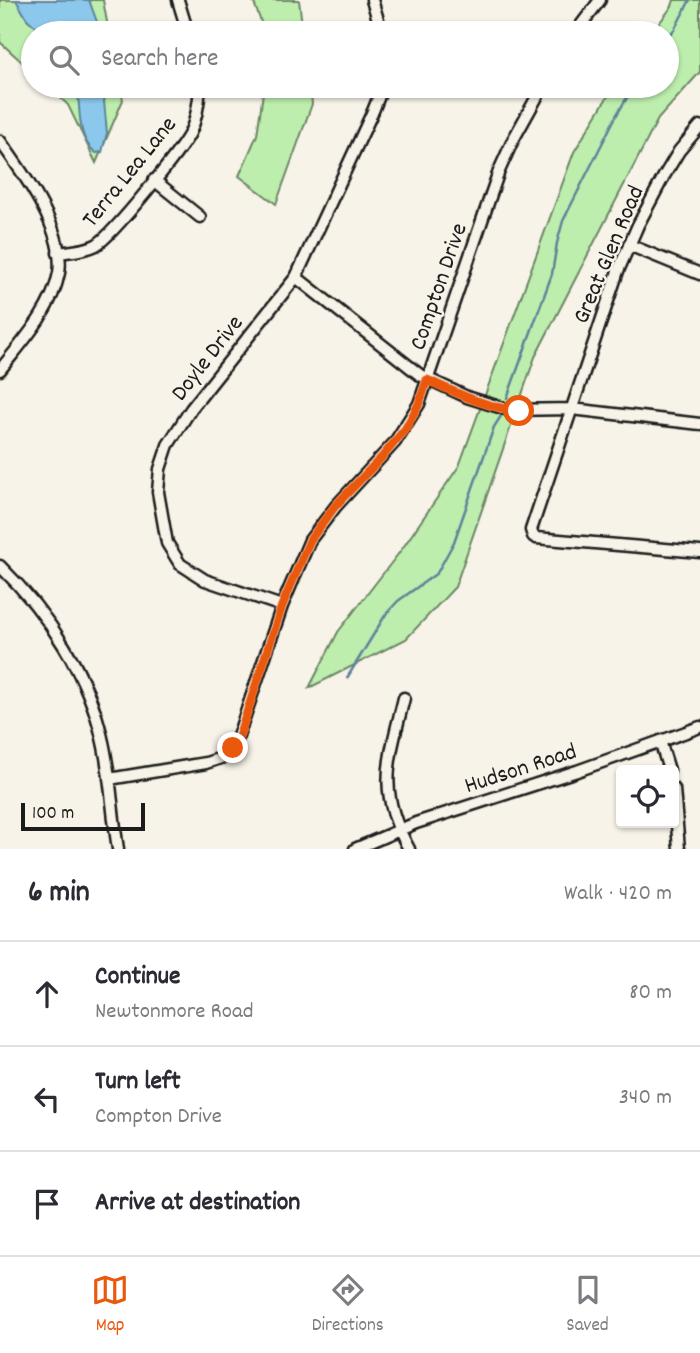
<!DOCTYPE html>
<html lang="en">
<head>
<meta charset="utf-8">
<style>
  :root { --surface:#fff; --page:#f2f2f3; --text:#2b2b33; --muted:#7c7c81; --line:#e1e1e2; --accent:#ea580c }
  body { margin:0; font-family:Dekko,sans-serif; background:var(--page); color:var(--text) }
  .controls { position:absolute; right:21px; bottom:21px; display:grid; overflow:hidden; border-radius:7px; box-shadow:0 2px 5px #0004 }
  .controls button { width:63px; height:63px; display:grid; place-items:center; padding:0; border:0; border-bottom:2px solid var(--line); background:var(--surface); color:var(--text); font:35px sans-serif }
  .scale { position:absolute; left:21px; bottom:18px; width:124px; box-sizing:border-box; padding-left:7px; border:4px solid #1c1c1c; border-top:0; font-size:19px; line-height:24px; white-space:nowrap; color:#1c1c1c; -webkit-text-stroke:5px #f7f3e8; paint-order:stroke }
  .stop { position:absolute; width:21px; height:21px; margin:-16px; border:5px solid #ea580c; border-radius:50%; background:#fff }
  .stop.end { background:#ea580c; border-color:#fff; box-shadow:0 2px 7px #0008 }
  .list { margin:0; padding:0; list-style:none }
  h2 { display:flex; justify-content:space-between; align-items:center; height:91px; margin:0; padding:0 28px; font-size:30px }
  h2 small { font-size:23px; font-weight:400; color:var(--muted) }
  .list li { display:grid; grid-template-columns:46px 1fr auto; gap:21px; align-items:center; box-sizing:border-box; height:105px; padding:0 28px; border-top:2px solid var(--line) }
  .list b { display:block; font-size:26px; white-space:nowrap }
  .list p { margin:0; font-size:23px; white-space:nowrap; color:var(--muted) }
  .list em { font-size:23px; font-style:normal; color:var(--muted) }
  .icon { flex:none; width:38px; height:38px; fill:none; stroke:currentColor; stroke-width:2; stroke-linecap:round; stroke-linejoin:round }
  .map { position:relative; flex:none; width:700px; height:849px; overflow:hidden }
  .search { position:absolute; background:var(--surface); box-shadow:0 2px 5px #0004; left:21px; right:21px; top:21px; height:77px; display:flex; align-items:center; gap:18px; box-sizing:border-box; padding:0 24px; border-radius:38px; color:var(--muted); font-size:26px }
  .sheet { height:406px; background:var(--surface) }
  nav { display:flex; justify-content:space-around; align-items:center; box-sizing:border-box; height:98px; border-top:2px solid var(--line); background:var(--surface); font-size:19px; color:var(--muted) }
  nav a { display:grid; justify-items:center; gap:4px }
  nav .on { color:var(--accent) }
  .map>svg:first-child { display:block }
</style>
</head>
<body>
<div class="map">
<svg width="700" height="849" viewBox="0 0 700 849">
  <rect width="100%" height="100%" fill="#f7f3e8"/>
  <filter id="ink" filterUnits="userSpaceOnUse"><feTurbulence type="fractalNoise" baseFrequency=".0143" numOctaves="2"/><feDisplacementMap in="SourceGraphic" scale="14" xChannelSelector="R" yChannelSelector="G"/><feConvolveMatrix kernelMatrix="1 2 1 2 8 2 1 2 1" color-interpolation-filters="sRGB"/></filter>
  <g filter="url(#ink)">
    <path fill="#bdeeae" stroke="#6c8565" stroke-width="2" d="M0 0H103L109 33H33V72L0 42Z
      M253 0H299L303 33H265Z
      M674 0H700V72L658 119 535 357 455 587 406 639 309 688 338 632 402 549 459 466 574 152 614 86H667V33H652L672 6Z
      M48 86H120L123 100 96 163 68 105Z
      M264 86H310L312 104 276 204 239 176 257 135Z"/>
    <path fill="#8cc8ec" stroke="#5f8399" stroke-width="2" d="M16 0H89L101 33H43L27 19Z
      M77 86H109L104 101 107 133 102 152 96 153C76 138 81 109 77 86Z"/>
    <g fill="none" stroke-linecap="round" stroke-linejoin="round">
      <path stroke="#5f8399" stroke-width="2.5" d="M667 37 674 30 690 0
        M507 398 552 274 557 243 563 221 616 116 634 86
        M347 678 386 614 398 601 437 573 454 542 494 427 501 416"/>
      <g stroke="#1c1c1c" stroke-width="15">
        <path id="minor" d="M178 0 188 33
          M372 0 382 33
          M575 33 600 0
          M700 126 679 151 664 176 638 225 618 271 531 530 533 536 536 538 700 552
          M0 141C23 173 66 231 59 273 52 310 23 341 0 370
          M154 180 200 217
          M629 245 700 274
          M58 253C71 251 84 251 96 245 112 236 180 152 190 133 197 118 199 103 200 86
          M296 277 420 375 467 397 509 410 572 409 700 424
          M0 566C48 613 89 675 103 742 111 777 112 813 118 849
          M282 606 205 580 180 564 167 543 158 492 160 469 168 445 191 409 296 277 373 111 383 86
          M404 698C389 760 376 790 409 849
          M660 741 669 770
          M109 779 206 763 224 757 235 745 282 606 310 540 336 506 395 442 419 404 499 171 513 140 543 86
          M674 789 679 849
          M355 849 416 823 577 771 700 727"/>
      </g>
      <use href="#minor" stroke="#f7f3e8" stroke-width="10"/>
    </g>
  </g>
  <g fill="none" stroke-linecap="round" stroke-linejoin="round" filter="url(#ink)">
    <path stroke="#ea580c" stroke-width="9" d="M233 748 239 737 282 606 310 540 335 506 383 456 406 428 419 404 427 380C457 393 487 408 519 411"/>
  </g>
  <g text-anchor="middle" stroke-width="5" stroke-linejoin="round" paint-order="stroke">
    <g font-size="24" fill="#1c1c1c" stroke="#f7f3e8">
      <text transform="translate(128 171) rotate(-51)" y="8">Terra Lea Lane</text>
      <text transform="translate(607 254) rotate(-67)" y="8">Great Glen Road</text>
      <text transform="translate(437 286) rotate(-71)" y="8">Compton Drive</text>
      <text transform="translate(206 357) rotate(-52)" y="8">Doyle Drive</text>
      <text transform="translate(520 767) rotate(-18)" y="8">Hudson Road</text>
    </g>
  </g>
</svg>
<div class="controls">
<button><svg class="icon" aria-label="locate" viewBox="0 0 24 24"><circle cx="12" cy="12" r="6"/><path d="M12 2v4M12 18v4M2 12h4M18 12h4"/></svg></button>
</div>
<div class="scale">100 m</div>
<div class="stop" style="left:519px;top:411px"></div>
<div class="stop end" style="left:233px;top:748px"></div>
<div class="search"><svg class="icon" aria-label="search" viewBox="0 0 24 24"><circle cx="10" cy="10" r="6"/><path d="M15 15l6 6"/></svg>Search here</div>
</div>
<section class="sheet">
<h2>6 min<small>Walk · 420 m</small></h2>
<ul class="list">
<li><svg class="icon" aria-label="ahead" viewBox="0 0 24 24"><path d="M12 20V5M6 11l6-6 6 6"/></svg><div><b>Continue</b><p>Newtonmore Road</p></div><em>80 m</em></li>
<li><svg class="icon" aria-label="left" viewBox="0 0 24 24"><path d="M17 20v-9H6M10 6l-5 5 5 5"/></svg><div><b>Turn left</b><p>Compton Drive</p></div><em>340 m</em></li>
<li><svg class="icon" aria-label="arrive" viewBox="0 0 24 24"><path d="M6 21V4h12l-3 4 3 4H6"/></svg><div><b>Arrive at destination</b></div></li>
</ul>
</section>
<nav>
<a class="on"><svg class="icon" aria-label="map" viewBox="0 0 24 24"><path d="M3 6l6-2 6 2 6-2v14l-6 2-6-2-6 2zM9 4v14M15 6v14"/></svg>Map</a>
<a><svg class="icon" aria-label="directions" viewBox="0 0 24 24"><path d="M12 3l9 9-9 9-9-9zM9 14v-3h6M13 9l2 2-2 2"/></svg>Directions</a>
<a><svg class="icon" aria-label="saved" viewBox="0 0 24 24"><path d="M7 4h10v16l-5-4-5 4z"/></svg>Saved</a>
</nav>
</body>
</html>
